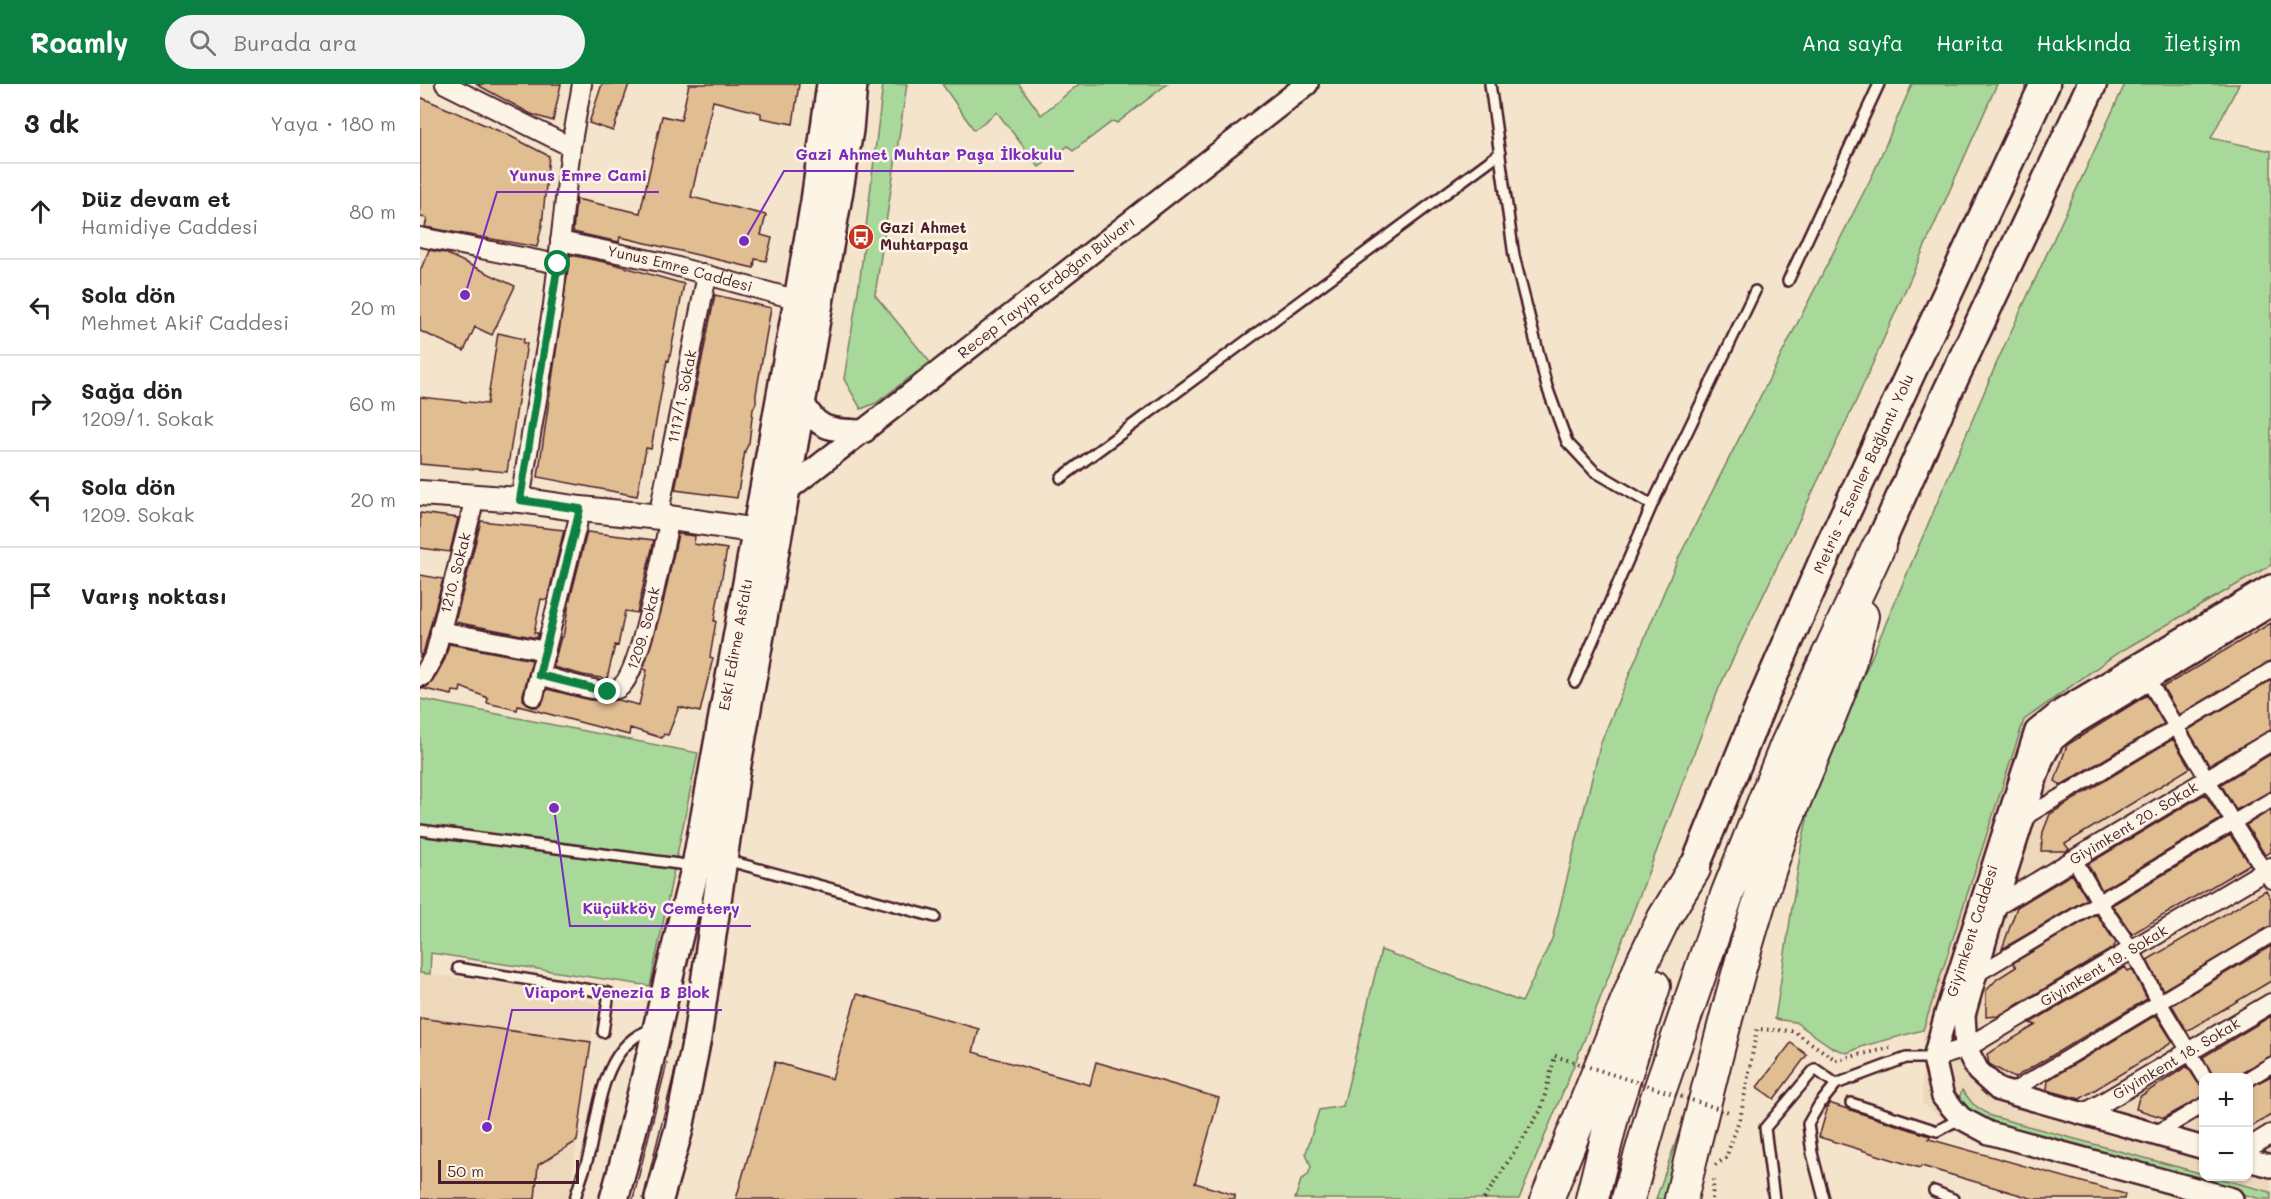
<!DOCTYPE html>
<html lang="tr">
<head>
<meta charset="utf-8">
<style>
  :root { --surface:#fff; --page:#f2f2f2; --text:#222; --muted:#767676; --line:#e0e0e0; --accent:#0b8043 }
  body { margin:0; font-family:Mali,sans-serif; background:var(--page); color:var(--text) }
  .controls { position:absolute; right:18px; bottom:18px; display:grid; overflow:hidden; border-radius:12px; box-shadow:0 2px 4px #0004 }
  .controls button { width:54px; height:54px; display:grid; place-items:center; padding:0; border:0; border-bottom:2px solid var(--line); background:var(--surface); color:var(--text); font:30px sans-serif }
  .scale { position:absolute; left:18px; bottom:15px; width:141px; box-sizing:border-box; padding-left:6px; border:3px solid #4a1f2b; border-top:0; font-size:16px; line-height:21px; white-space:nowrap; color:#4a1f2b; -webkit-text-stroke:4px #fcf5e5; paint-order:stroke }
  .stop { position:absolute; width:18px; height:18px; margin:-14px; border:4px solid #0b8043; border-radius:50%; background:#fff }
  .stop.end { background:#0b8043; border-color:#fff; box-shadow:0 2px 6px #0008 }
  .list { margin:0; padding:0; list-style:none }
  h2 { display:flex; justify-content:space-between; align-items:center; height:78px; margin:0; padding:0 24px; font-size:26px }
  h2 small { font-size:20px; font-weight:400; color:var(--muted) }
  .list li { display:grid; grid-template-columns:39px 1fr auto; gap:18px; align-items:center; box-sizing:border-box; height:96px; padding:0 24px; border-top:2px solid var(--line) }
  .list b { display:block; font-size:22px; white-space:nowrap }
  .list p { margin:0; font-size:20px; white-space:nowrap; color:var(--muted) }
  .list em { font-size:20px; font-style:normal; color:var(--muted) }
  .icon { flex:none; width:33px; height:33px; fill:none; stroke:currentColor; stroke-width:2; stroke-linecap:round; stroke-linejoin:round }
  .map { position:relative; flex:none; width:1851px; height:1115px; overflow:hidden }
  header { display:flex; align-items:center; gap:36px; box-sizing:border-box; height:84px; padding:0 30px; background:var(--accent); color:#fff }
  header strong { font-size:28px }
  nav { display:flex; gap:33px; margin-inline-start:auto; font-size:21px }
  .search { width:420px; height:54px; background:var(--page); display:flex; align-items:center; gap:15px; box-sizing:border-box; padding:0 21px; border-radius:33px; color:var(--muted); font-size:22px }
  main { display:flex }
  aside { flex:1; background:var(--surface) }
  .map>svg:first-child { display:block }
</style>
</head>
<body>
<header>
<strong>Roamly</strong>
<div class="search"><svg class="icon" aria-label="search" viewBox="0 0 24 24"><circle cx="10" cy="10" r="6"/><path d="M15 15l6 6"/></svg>Burada ara</div>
<nav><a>Ana sayfa</a><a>Harita</a><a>Hakkında</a><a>İletişim</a></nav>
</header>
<main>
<aside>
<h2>3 dk<small>Yaya · 180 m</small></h2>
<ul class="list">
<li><svg class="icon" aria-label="ahead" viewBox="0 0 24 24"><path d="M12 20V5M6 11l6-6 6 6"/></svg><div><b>Düz devam et</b><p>Hamidiye Caddesi</p></div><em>80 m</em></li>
<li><svg class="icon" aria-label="left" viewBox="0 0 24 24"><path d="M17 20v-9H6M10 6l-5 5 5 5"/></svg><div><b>Sola dön</b><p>Mehmet Akif Caddesi</p></div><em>20 m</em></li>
<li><svg class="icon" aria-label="right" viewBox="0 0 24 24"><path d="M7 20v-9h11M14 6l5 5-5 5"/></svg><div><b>Sağa dön</b><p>1209/1. Sokak</p></div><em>60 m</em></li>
<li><svg class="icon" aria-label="left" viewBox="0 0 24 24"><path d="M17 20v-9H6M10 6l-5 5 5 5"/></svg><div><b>Sola dön</b><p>1209. Sokak</p></div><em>20 m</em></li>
<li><svg class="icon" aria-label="arrive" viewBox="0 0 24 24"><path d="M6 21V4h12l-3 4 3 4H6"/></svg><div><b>Varış noktası</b></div></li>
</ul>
</aside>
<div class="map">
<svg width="1851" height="1115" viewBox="0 0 1851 1115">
  <rect width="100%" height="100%" fill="#f4e4cc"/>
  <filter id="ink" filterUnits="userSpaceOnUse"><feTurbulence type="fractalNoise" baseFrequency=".0167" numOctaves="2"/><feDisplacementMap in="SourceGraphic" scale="12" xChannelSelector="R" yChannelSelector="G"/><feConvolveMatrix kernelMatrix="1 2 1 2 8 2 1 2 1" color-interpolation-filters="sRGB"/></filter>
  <g filter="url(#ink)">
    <path fill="#eed8bb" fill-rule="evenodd" d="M1851 481V1115H1769L1543 1051 1502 1019 1503 946 1604 636 1696 570ZM1784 994H1828V1092H1784Z
      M0 889 132 906 178 920 173 946 149 1115H0Z"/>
    <path fill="#a8d99a" stroke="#797c62" stroke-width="1.5" d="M463 0H487L455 211 510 278 456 319 441 325 424 295 440 194Z
      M522 0H599L621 31 659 0H747L697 39 693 37 653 67 648 62 619 83 577 28 554 46Z
      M1492 0H1577L1436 317 1299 604 1163 959 1099 1115H875L881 1096 888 1091 891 1083 886 1069 899 1026 923 1022 961 866 1102 918 1132 855 1181 658 1257 477 1453 90Z
      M1705 0H1819L1791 54 1851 67V481L1696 570 1604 636 1503 946 1444 962 1427 969 1413 964 1375 938 1355 935 1382 758 1392 713 1577 278Z
      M0 615 278 669 230 902 11 869 10 890 0 889Z
      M1542 1006 1553 1020 1571 1032 1783 1090 1784 1092 1793 1093 1851 1108V1115H1841L1565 1040 1537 1020Z
      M1264 1034 1245 1115H1236Z"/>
    <path fill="#e1bd92" stroke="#4a1f2b" stroke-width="1.5" d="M56 0H141L133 37 111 30Z
      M182 0H209L193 47 169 39Z
      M269 0H379L373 40 341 34V29L293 17 271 113 346 131 341 151 352 154 346 177 335 175 334 184 200 153 199 158 153 148 156 115 220 129 242 32 261 36Z
      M0 13 86 50 129 72 122 141 117 163 5 143 7 134 0 133Z
      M9 166 25 169 95 202 72 251 55 243 44 267 0 247V187Z
      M150 171 194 180 264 200 249 277 247 276 231 365 226 364 217 412 118 393Z
      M295 211 351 224 336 310V319L333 325 329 359 325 367 317 414 255 406Z
      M78 249 104 255 103 259H107L87 388 0 380V313L67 320Z
      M0 429 38 434 30 468 0 464Z
      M61 437 144 446 127 516 121 515 114 549H118L117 554 35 538Z
      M167 448 234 456 217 529 205 527 198 562 195 561 187 595 163 591 133 583 141 553H143L149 519Z
      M258 450 275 452 274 460 307 465 294 537H296L290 573 293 574 280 628 259 623 248 651 244 650 242 654 210 644 209 651 98 622 97 626 67 619 68 614 41 603 40 608 33 607 32 611 0 604 7 603 13 597 25 575 29 560 112 576 103 610V616L111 623H118L122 619 127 605 170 616H198L219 621 227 586 223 585 241 528Z
      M0 491 23 495 4 566 0 574Z
      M1851 539V577L1759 631 1743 603Z
      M1851 596V646L1789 681 1768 646Z
      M1727 611 1744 640 1641 701 1635 697 1647 661Z
      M1753 655 1770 684 1645 760 1649 765 1646 767H1621L1623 748 1630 730Z
      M1851 670V707L1816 726 1801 700Z
      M1785 710 1801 735 1682 806 1668 780Z
      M1851 726V768L1845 771 1826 741Z
      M1810 751 1830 780 1712 850 1692 821Z
      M1652 790 1667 815 1582 865 1597 823Z
      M1846 806 1851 815V842L1743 906 1727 876Z
      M1676 830 1696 859 1693 864 1578 932 1566 933V907L1577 895 1596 883 1593 879Z
      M1851 862V897L1767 947 1752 921Z
      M1705 883 1708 887 1712 885 1727 915 1594 994 1569 980 1567 970 1616 941 1610 939Z
      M437 910 559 945 553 968 611 985 670 1001 676 978 799 1014 775 1099 815 1111V1115H316L355 978 412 995Z
      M1736 931 1753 958 1660 1015 1627 1006 1628 996Z
      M1851 932V972L1823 987 1819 993H1794L1783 973Z
      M0 934 171 958 157 1057 118 1081 115 1115H0Z
      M1371 959 1387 971 1354 1015 1337 1003Z
      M1767 982 1778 999 1784 1003V1012L1744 1034 1716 1025 1719 1013Z
      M1851 992V1031L1828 1045V1004Z
      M1409 1019 1510 1052 1509 1055 1705 1110 1704 1115H1614L1501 1082 1500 1084 1399 1053Z"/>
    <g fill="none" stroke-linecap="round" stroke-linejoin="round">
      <g stroke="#4a1f2b" stroke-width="14">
        <path id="service" d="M1070 0 1094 172 1127 303 1147 358 1174 387 1232 421
          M1368 197 1459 0
          M641 394 1080 69
          M1155 598 1232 421 1335 207
          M0 746 274 782
          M306 776 515 833
          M38 884 189 909 183 948
          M1431 1019 1517 1047 1541 1034
          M1514 1107 1533 1115
          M155 1115C159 1099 166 1083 170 1066 179 1024 183 960 232 945
          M1354 1115 1345 1044 1395 985 1416 1000
          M1404 1115 1392 1069 1388 1040 1399 1021 1416 1000 1486 974H1514"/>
      </g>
      <g stroke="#4a1f2b" stroke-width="18">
        <path id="pedestrian" d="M1728 596 1813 738 1851 797
          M1604 734 1851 586
          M1654 775 1679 818 1712 866 1739 918 1785 994
          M1556 891 1851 716
          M1828 995 1851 981
          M1589 1009 1851 851
          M1735 1050 1784 1021"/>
      </g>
      <g stroke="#4a1f2b" stroke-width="22">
        <g id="minor">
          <path d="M25 0 151 63"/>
          <path d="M0 153 138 180"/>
          <path id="s1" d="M140 157 240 178 378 216"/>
          <path d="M100 416 133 221 151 63 162 0"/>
          <path id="s2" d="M238 433 287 191"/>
          <path d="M20 547 126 567"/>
          <path id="s3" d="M119 591C136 595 185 613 199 604 221 591 243 463 250 434"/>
          <path id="s4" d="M0 593 3 592 15 570 55 414"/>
          <path d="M114 612 161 425"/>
          <path id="s5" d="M1575 823 1851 657"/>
          <path id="s6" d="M1514 974 1546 964 1851 783"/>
          <path id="s7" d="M1662 1031 1851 919"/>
          <path d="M1828 1064 1851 1050"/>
        </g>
      </g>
      <g stroke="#4a1f2b" stroke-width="26">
        <g id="tertiary">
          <path d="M381 313C395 347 411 346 445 347"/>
          <path id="s8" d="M365 408 887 0"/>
          <path d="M1784 1064 1579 1006 1558 987 1546 964 1544 931 1575 823 1622 676 1633 656 1649 643 1851 521"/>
          <path d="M1828 1076 1851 1082"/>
          <path id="s9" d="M1812 1115 1569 1049 1541 1034 1523 1013 1514 974 1526 930 1616 647 1642 626 1851 502"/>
        </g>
      </g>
      <g stroke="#4a1f2b" stroke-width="28">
        <path id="secondary" d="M0 409 100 416 161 425 250 434 338 447"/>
      </g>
      <g stroke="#4a1f2b" stroke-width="32">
        <g id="primary">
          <path id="s10" d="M194 1115C226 1005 247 893 276 782L378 216 395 117 411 0"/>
          <path d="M239 1115 259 1045 277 954 316 686 418 112 429 46 433 0"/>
        </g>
      </g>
      <g stroke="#4a1f2b" stroke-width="33">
        <g id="trunk">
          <path d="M1459 462 1527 309 1672 0"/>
          <path id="s11" d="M1274 785 1347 606 1409 464 1625 0"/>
        </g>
      </g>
      <g stroke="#4a1f2b" stroke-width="36">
        <path id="motorway" d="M1127 1115 1223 877 1244 834 1274 785
          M1172 1115 1193 1029 1234 902
          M1208 1115 1236 1017 1307 811 1367 660 1459 462
          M1261 1115C1291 991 1321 866 1363 746 1389 675 1426 607 1442 532"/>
      </g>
      <path stroke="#4a1f2b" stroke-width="4" stroke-dasharray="1.5 4.5" stroke-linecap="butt" d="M1295 1081 1306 1074 1321 1030 1337 945 1373 947 1416 976 1470 964
        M1064 1115 1121 1026 1135 972
        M1292 1115 1294 1092"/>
      <use href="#service" stroke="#fcf5e5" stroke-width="9"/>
      <use href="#pedestrian" stroke="#fcf5e5" stroke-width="14"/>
      <use href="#minor" stroke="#fcf5e5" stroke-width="18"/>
      <use href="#tertiary" stroke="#fcf5e5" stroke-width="21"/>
      <use href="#secondary" stroke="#fcf5e5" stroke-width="24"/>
      <use href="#primary" stroke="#fcf5e5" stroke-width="27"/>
      <use href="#trunk" stroke="#fcf5e5" stroke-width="28"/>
      <use href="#motorway" stroke="#fcf5e5" stroke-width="32"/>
      <path stroke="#4a1f2b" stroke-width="1.5" d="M213 1115 247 979
        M223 1115 256 982"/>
      <path stroke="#4a1f2b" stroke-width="4" stroke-dasharray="1.5 4.5" stroke-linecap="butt" d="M1135 972 1309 1028"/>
    </g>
  </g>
  <g fill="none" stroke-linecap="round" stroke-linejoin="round" filter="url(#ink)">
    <path stroke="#0b8043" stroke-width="8" d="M138 180 100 416 160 425 119 591 188 608"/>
  </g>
  <defs>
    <g id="bus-disc" transform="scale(1.35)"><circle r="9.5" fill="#c8321e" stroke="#fcf5e5"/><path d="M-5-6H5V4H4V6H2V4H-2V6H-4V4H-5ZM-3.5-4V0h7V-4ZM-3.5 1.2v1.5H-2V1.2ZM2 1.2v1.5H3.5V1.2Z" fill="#fff"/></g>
  </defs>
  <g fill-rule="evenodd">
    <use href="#bus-disc" x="441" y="153"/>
  </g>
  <g text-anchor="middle" stroke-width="5" stroke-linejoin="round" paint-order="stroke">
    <g font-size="15" font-weight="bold" fill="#4a1f2b" stroke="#fcf5e5" text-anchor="start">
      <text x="460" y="149">Gazi Ahmet<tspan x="460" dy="17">Muhtarpaşa</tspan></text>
    </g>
    <g font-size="15" fill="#4a1f2b" stroke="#fcf5e5">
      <text dy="5" stroke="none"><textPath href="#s1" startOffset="123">Yunus Emre Caddesi</textPath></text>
      <text dy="5" stroke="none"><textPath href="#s8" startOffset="332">Recep Tayyip Erdoğan Bulvarı</textPath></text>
      <text dy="5" stroke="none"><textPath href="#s2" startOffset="123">1117/1. Sokak</textPath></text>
      <text dy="5" stroke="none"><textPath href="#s11" startOffset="430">Metris - Esenler Bağlantı Yolu</textPath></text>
      <text dy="5" stroke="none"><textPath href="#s4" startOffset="112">1210. Sokak</textPath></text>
      <text dy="5" stroke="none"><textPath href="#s3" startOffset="148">1209. Sokak</textPath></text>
      <text dy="5" stroke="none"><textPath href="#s10" startOffset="568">Eski Edirne Asfaltı</textPath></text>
      <text dy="5" stroke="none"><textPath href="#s5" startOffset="162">Giyimkent 20. Sokak</textPath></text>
      <text dy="5" stroke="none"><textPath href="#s9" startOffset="484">Giyimkent Caddesi</textPath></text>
      <text dy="5" stroke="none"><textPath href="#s6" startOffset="194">Giyimkent 19. Sokak</textPath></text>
      <text dy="5" stroke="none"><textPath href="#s7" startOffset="110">Giyimkent 18. Sokak</textPath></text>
    </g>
  </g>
  <path fill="none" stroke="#7b2cbf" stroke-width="2" d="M324 157L364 87H654M45 211L77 108H239M134 724L150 842H331M67 1043L92 926H302"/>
  <g fill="#7b2cbf" stroke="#fcf5e5" stroke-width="2">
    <circle cx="324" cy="157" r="6"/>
    <circle cx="45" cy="211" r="6"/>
    <circle cx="134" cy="724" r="6"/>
    <circle cx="67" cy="1043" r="6"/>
  </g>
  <g font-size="16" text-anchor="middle" font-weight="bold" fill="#7b2cbf" stroke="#fcf5e5" stroke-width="5" stroke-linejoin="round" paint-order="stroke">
    <text x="509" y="76">Gazi Ahmet Muhtar Paşa İlkokulu</text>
    <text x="158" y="97">Yunus Emre Cami</text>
    <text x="241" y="830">Küçükköy Cemetery</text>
    <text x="197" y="914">Viaport Venezia B Blok</text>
  </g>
</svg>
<div class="controls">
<button>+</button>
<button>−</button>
</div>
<div class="scale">50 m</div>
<div class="stop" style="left:138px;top:180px"></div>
<div class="stop end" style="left:188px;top:608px"></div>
</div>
</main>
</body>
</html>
